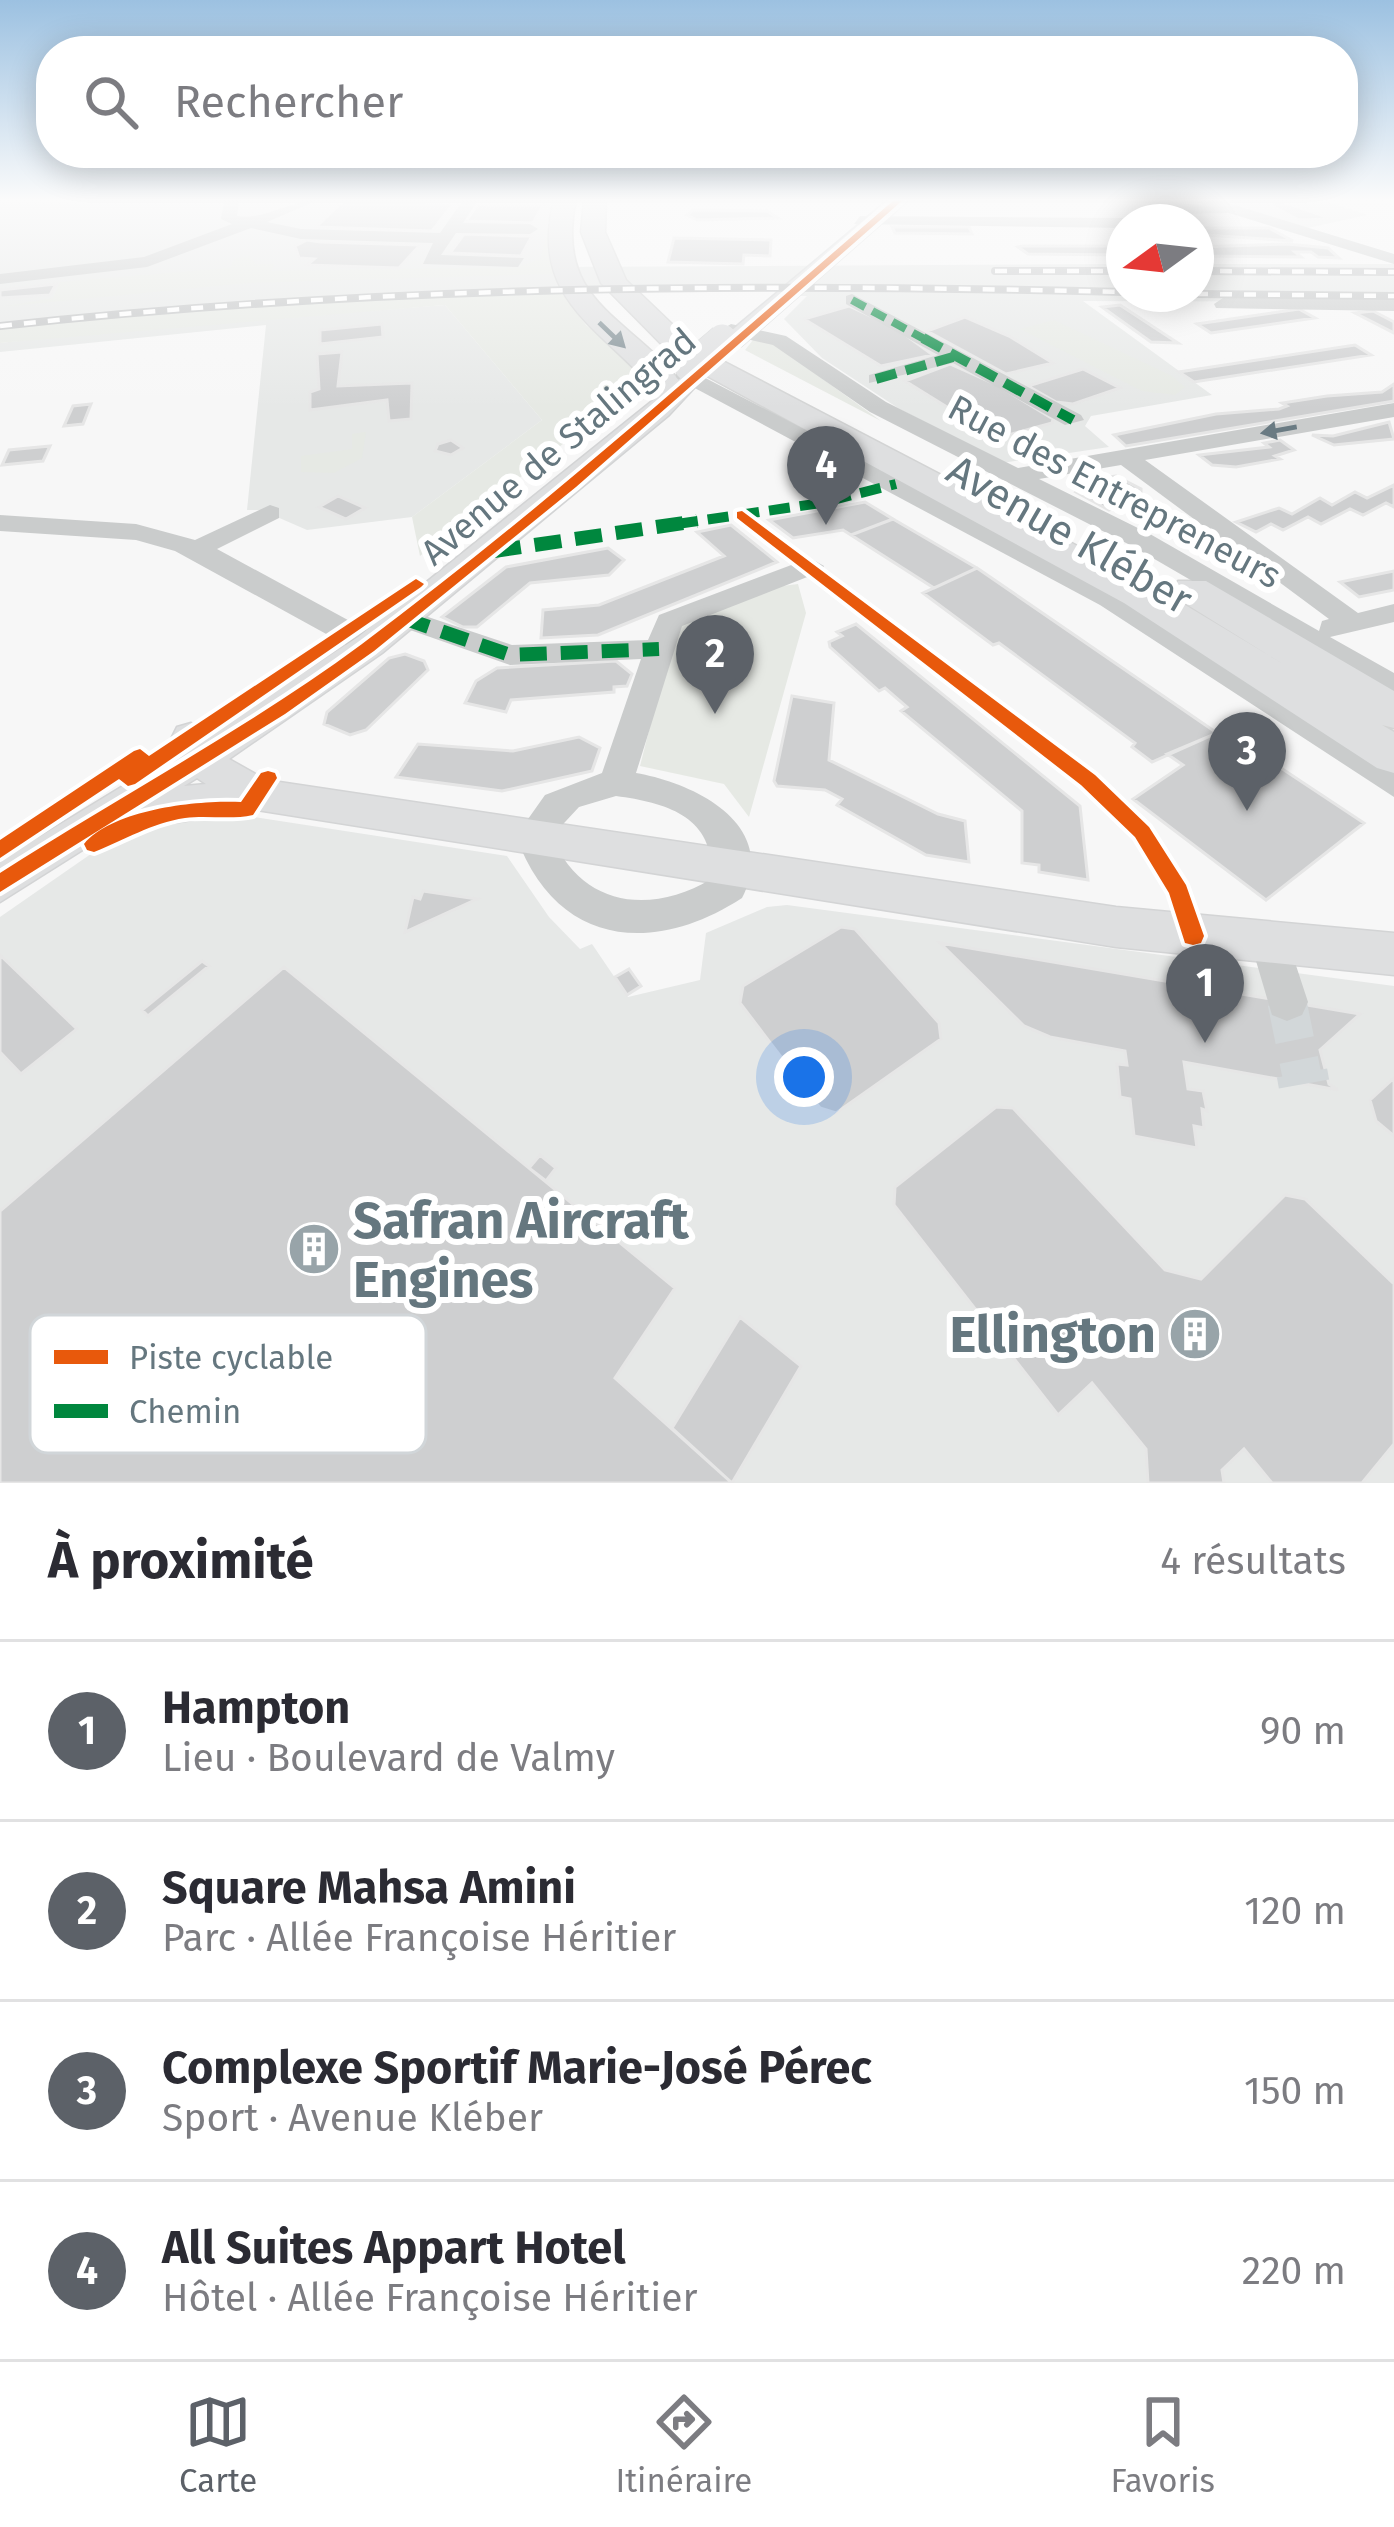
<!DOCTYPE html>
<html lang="fr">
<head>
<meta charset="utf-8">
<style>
  :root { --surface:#fff; --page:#f7f7f7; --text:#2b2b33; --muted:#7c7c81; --line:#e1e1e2; --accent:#5c6168 }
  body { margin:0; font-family:"Fira Sans",sans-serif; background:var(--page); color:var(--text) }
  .compass { position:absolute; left:1106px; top:204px; width:108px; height:108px; border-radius:50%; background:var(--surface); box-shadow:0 6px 30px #0003; rotate:255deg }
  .you { position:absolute; left:804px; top:1077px; width:42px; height:42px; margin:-30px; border:9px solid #fff; border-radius:50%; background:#1a73e8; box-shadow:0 0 0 18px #1a73e833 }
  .badge { display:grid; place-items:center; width:78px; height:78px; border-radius:50%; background:var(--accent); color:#fff; font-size:39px; font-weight:700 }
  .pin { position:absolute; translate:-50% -99px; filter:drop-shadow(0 3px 6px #0008) }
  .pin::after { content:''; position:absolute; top:63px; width:42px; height:36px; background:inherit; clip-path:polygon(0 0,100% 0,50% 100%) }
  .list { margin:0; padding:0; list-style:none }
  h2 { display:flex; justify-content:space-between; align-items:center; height:156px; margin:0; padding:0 48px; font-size:51px }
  h2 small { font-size:39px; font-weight:400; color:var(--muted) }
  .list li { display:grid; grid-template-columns:78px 1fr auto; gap:36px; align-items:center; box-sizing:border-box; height:180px; padding:0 48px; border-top:3px solid var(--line) }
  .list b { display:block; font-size:45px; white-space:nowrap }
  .list p { margin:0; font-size:39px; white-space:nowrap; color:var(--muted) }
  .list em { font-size:39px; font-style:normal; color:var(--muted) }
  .icon { flex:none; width:66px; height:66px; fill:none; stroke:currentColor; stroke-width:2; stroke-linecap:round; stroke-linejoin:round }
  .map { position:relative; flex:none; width:1394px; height:1483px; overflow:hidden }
  .search { position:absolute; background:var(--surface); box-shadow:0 6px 30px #0003; left:36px; right:36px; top:36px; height:132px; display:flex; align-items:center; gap:30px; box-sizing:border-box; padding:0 42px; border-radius:48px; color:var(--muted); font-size:45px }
  .sheet { height:876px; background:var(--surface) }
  nav { display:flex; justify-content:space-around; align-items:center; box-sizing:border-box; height:168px; border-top:3px solid var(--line); background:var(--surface); font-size:33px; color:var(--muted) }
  nav a { display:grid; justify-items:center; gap:6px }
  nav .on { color:var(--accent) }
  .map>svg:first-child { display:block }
</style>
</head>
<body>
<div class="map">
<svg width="1394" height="1483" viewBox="0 0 1394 1483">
  <rect width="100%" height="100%" fill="#f7f7f7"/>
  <path fill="#e6e8e7" d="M0 200H558L548 223 551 267 1124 264V294H1196V264H1394V302L1083 301 1212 395 1091 416 1085 426 1109 447 1002 463 898 408 822 358 784 319 807 296H776L784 287 440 291 259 302 0 329Z
    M1239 200H1323L1367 215 1303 229 1223 204Z
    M445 305 542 420 412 517 307 530 261 510H247L266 325 0 352V343L97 332Z
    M222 812 507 856 549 917 580 949 592 944 628 997 700 980 706 933 767 907 787 905 1394 986V1483H0V917L124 831 152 821Z"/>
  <path fill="#e6e9e4" d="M549 226 553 274 247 283 0 307 53 298 60 282 230 268 234 259 250 256 255 264H275L271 271 518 267 540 259Z
    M559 289 586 325 637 367 629 392 420 556 412 517 542 420 445 305 0 343V329C186 308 372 293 559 289Z
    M1054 320 1172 376 1185 387 1175 395 1142 391 1020 329Z
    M766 338 881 421 745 350 753 340Z
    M366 432 362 458 334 473 301 472V456L352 449V434Z
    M798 584 806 613 749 817 724 784 640 766 676 624 749 590Z"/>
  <path fill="#cecfd0" stroke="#e6e6e6" stroke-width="3" d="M344 200H381L454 203 432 231 316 227Z
    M1282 200 1281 201 1332 219 1299 220 1268 204Z
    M478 204 488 205H543L533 223 466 221Z
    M693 210 767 211 778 218 697 220 687 215Z
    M892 227H969L972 234 895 233Z
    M1199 228H1269L1293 241 1206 235Z
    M464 234 521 236H532L521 256 450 253Z
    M674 238 771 240 770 256 744 255 743 264 668 262Z
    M307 240 321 242 420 245 399 268 307 265 314 259 299 258 295 246Z
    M1287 244 1328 248 1339 258 1318 257 1311 252H1295L1301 257 1206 256 1198 247Z
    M1023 246H1124V255L1028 254 1018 247Z
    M56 284 50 295 0 298V290Z
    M1120 305 1178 343 1151 342 1102 307Z
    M849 306 896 328 933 355 881 366 804 319Z
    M1299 309 1315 318 1211 333 1197 324Z
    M1373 311 1394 322V333L1355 313Z
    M965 317 1009 336 1053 363 1006 374 927 331Z
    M382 324 383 337 320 344V330Z
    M1355 345 1371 355 1194 382 1179 372Z
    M342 352 338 386 412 383 411 419 389 421 387 400 310 410V392L319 389 317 354Z
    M950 364 997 385 1053 419 1052 423 997 438 905 381Z
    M1083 369 1120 388 1073 404 1056 402 1028 386Z
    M1394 384V401L1126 446 1114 435 1216 414 1279 409 1287 406 1282 403 1327 396 1382 392Z
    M91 404 83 424 64 426 73 406Z
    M1389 422 1394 439 1334 445 1312 435 1333 436Z
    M451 440 463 448 451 455 435 451 438 444Z
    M1280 440 1294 450 1275 456 1280 459 1236 467 1212 465 1199 455 1269 447 1264 443Z
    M50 446 43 461 2 465 9 450Z
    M1116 476 1141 489V496L1109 510 1076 492 1093 479Z
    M1394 485V507L1386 503 1363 515 1350 509 1321 524 1308 517 1283 530 1271 524 1256 532 1236 522 1279 508 1292 514 1320 498 1332 505 1355 492 1367 498Z
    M338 496 365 508 346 519 319 507Z
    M865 502 893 519 851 535 843 530 793 538 769 520Z
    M893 519 977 568 934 588 851 535Z
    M731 525 777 562 598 635 541 638 543 610 599 605 724 556 697 532Z
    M608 548 624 560 609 575 530 583 477 627H463L442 617 506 567Z
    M977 568 1217 733 1152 762 1132 747 1135 743 999 643 993 645 923 593Z
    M1394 571V590L1359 597 1340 582Z
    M856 624 1080 806 1088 880 1039 872V865L1022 863V811L901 711 907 707 885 688 879 691 830 647 829 642 842 636 837 632Z
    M405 654 424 661 428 670 366 730 350 735 324 724 327 712 389 658Z
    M616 661 632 674 627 686 614 687V692L511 700 506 712 465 703 476 681 497 668Z
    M792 696 834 703 829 760 938 814 965 821 969 862 926 855 837 805 842 799 825 790 777 786 774 781Z
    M1217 733 1231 735 1364 823 1266 900 1133 799 1183 765 1167 754Z
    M579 737 600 748 592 771 502 791 396 777 418 744 513 751Z
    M423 891 477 899 405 932 413 897 420 899Z
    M841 927 855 929 939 1023 941 1039 836 1113 820 1108 740 1003 743 986Z
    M940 943 1360 1014 1320 1050 1329 1084 1338 1090 1184 1062 1188 1089 1203 1091 1207 1111 1202 1109 1204 1128 1194 1126 1197 1148 1134 1136 1130 1099 1120 1097 1117 1064 1127 1065 1125 1051 1050 1037 1024 1026Z
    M0 955 77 1029 21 1074 0 1052Z
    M202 961 209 966 148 1016 142 1010Z
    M284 967 675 1288 615 1378 732 1483H0V1211Z
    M629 969 641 986 627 995 615 977Z
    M1394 1078V1136L1376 1121 1370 1100Z
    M996 1107 1013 1108 1165 1270 1201 1279 1285 1195 1305 1199 1394 1284V1444L1362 1483H1272L1244 1449 1222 1470 1224 1483H1148L1146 1449 1092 1383 1058 1415 894 1205 895 1187Z
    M540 1155 556 1168 546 1181 529 1168Z
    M740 1317 801 1366 732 1483 672 1428Z"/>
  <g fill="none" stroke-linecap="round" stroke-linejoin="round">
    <path stroke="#d2d7d9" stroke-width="39" stroke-dasharray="39 20" stroke-linecap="butt" d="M1287 1002 1302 1076"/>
    <path stroke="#d2d7d9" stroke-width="51" stroke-dasharray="51 26" stroke-linecap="butt" d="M1302 1073 1304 1084"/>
    <g stroke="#d3d4d5" stroke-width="3">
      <path id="major" d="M888 200H908L741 346H725V336Z
        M697 365 709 372 669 415 382 653 229 759 266 780 1116 907 1394 933V975L1116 947 257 810C231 812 134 832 119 827L0 902V861L177 753 172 737 177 727 191 723 209 735 358 637ZM197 778 206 784 184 786Z"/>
    </g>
    <g stroke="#d3d4d4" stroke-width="3">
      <path id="highway" d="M554 200H576C553 306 635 318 683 386L679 393H657C604 329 528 301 554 200Z
        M584 200H606L605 232 626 280 696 347 1152 585 1283 664 1178 599 1172 590 1178 581H1206L1394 691V728L1382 725 1394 732V773L1377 768 1124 603 676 359 601 283 581 232Z"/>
    </g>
    <path fill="#cacccc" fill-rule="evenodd" d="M224 200H239L237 216C263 221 291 200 318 200L267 222 301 229 440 233 463 200H478L463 223 530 224 538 229 530 234 456 233 441 255 524 258 518 267 423 264 433 243 301 239 251 228 147 267 0 284V274L144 257 232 224 221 219Z
      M1142 200 1203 205 1195 200H1218L1394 254V264L1229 213 1168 214Z
      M860 216 1124 218 1131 222H1124V228L854 224Z
      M852 294 1081 415 1084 420 1065 425 953 363 869 383V375L938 355 846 304V296Z
      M1223 298 1394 299V311L1216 308 1214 304Z
      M731 324 786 336 886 402 1018 468 1394 403V417L1145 460 1358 613 1394 604V622L1330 637 1394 673V698L1132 546 870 412 773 345 724 334 721 330ZM1121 465 1329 619 1322 621 1319 631 1150 534 1039 479Z
      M676 370H690L1120 593 1394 767V797L1100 605 676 378Z
      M270 505 279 508V518L217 549 381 638 385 645 381 652H359L175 551 136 540 0 531V515L136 524 195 540Z
      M810 558 824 566 820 572 682 626 636 773C694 783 780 824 742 898 651 957 555 945 516 836L545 795 602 773 641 659 510 665 393 624 389 618 393 612H413L512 645 648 640 659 615ZM616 796C668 803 716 817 711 879 650 916 580 906 552 836L579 807Z
      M1271 927 1285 932 1308 1002 1302 1015 1287 1021 1272 1015 1251 944 1257 932Z"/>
    <use href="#major" fill="#dedfe0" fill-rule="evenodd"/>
    <use href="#highway" fill="#dedfe0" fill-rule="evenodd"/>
    <g stroke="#bfc1c2" stroke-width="8">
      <path id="rail" d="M995 271H1124
        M1196 271 1394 272
        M1196 294 1394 296
        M0 326C374 285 748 283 1124 292"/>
    </g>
    <use href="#rail" stroke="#fff" stroke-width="4.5" stroke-dasharray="12" stroke-linecap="butt"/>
    <g stroke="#d3d4d5" stroke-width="22" stroke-linecap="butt">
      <path id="major-bridge-far1" d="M719 341 725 336"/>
    </g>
    <g stroke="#d3d4d5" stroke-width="28" stroke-linecap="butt">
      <path id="major-bridge" d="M688 367 722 338"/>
    </g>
    <use href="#major-bridge-far1" stroke="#dedfe0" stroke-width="21"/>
    <use href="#major-bridge" stroke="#dedfe0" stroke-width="27"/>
    <path stroke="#00873e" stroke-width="8" stroke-dasharray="15 8" stroke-linecap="butt" d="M852 300 928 341"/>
    <path stroke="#00873e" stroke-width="10" stroke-dasharray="21 10" stroke-linecap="butt" d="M923 338 1073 420
      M876 379 953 357
      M677 524 821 503 896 484"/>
    <path stroke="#00873e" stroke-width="14" stroke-dasharray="27 14" stroke-linecap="butt" d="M494 551 697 521
      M403 618 510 655 659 649"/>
    <g stroke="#fff" stroke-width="8">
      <path id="cycleway" d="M894 200H903L576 487 374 651 285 714 0 892V873C120 796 247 729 362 644 547 506 719 351 894 200Z
        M742 511 1095 775 1149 827 1186 885 1204 936 1201 943 1193 945 1185 943 1169 893 1135 837 1081 785 737 518V512Z
        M416 579 424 584 421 587 135 784 128 786 119 779 0 858V840L134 751 140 749 149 756Z
        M268 771 275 773 277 778 253 815C231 820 207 815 185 818 151 823 125 840 94 852L87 850 84 844C113 809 198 800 241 802L261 773Z"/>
    </g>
    <use href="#cycleway" fill="#e8590c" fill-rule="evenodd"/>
  </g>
  <defs><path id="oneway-solid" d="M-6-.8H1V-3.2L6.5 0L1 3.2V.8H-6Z" transform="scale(3)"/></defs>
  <use fill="#7d8c92" href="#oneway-solid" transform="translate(612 335) rotate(44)"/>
  <use fill="#6a7b83" href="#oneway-solid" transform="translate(1279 430) rotate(170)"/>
  <linearGradient id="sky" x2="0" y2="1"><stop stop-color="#9cc1e1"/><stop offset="0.49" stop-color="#fbfbfb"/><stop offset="1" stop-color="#fbfbfb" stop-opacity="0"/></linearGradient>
  <rect width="1394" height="408" fill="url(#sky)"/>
  <defs>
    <g id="building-disc" transform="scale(2.7)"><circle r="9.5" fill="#98a4a9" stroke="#fff"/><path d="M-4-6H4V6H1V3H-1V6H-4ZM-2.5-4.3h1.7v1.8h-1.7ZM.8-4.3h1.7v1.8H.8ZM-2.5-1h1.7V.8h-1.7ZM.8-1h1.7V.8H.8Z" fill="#fff"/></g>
  </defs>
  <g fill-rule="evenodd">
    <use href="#building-disc" x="314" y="1249"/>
    <use href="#building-disc" x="1195" y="1334"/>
  </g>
  <g text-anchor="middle" stroke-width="12" stroke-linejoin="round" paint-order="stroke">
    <g font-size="36" fill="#65777f" stroke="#fff">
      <text transform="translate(558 446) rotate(-40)" y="13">Avenue de Stalingrad</text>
      <text transform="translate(1115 491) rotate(28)" y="13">Rue des Entrepreneurs</text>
    </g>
    <g font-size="42" fill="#65777f" stroke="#fff">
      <text transform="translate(1070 534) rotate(30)" y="15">Avenue Kléber</text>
    </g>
    <g font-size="51" font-weight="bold" fill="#65777f" stroke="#fff" text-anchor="start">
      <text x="353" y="1238">Safran Aircraft<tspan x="353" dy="59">Engines</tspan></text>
      <text x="1156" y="1352" text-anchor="end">Ellington</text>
    </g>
  </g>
  <rect x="30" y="1315" width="396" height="138" rx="18" fill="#fff" stroke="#d1d6d9" stroke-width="3"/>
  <rect x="54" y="1350" width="54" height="14" fill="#e8590c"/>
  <rect x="54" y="1404" width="54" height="14" fill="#00873e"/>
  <g font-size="33" fill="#65777f">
    <text x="129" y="1369">Piste cyclable</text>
    <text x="129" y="1423">Chemin</text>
  </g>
</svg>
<svg class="compass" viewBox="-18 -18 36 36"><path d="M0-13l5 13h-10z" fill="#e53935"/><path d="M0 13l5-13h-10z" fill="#7c7c81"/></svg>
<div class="you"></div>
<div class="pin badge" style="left:1205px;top:1043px">1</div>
<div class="pin badge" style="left:715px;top:714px">2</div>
<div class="pin badge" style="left:1247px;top:811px">3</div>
<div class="pin badge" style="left:826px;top:525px">4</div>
<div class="search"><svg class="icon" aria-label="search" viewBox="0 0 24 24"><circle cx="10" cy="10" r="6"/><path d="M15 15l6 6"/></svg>Rechercher</div>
</div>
<section class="sheet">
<h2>À proximité<small>4 résultats</small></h2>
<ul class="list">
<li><span class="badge">1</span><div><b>Hampton</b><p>Lieu · Boulevard de Valmy</p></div><em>90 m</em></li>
<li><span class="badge">2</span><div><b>Square Mahsa Amini</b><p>Parc · Allée Françoise Héritier</p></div><em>120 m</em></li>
<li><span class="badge">3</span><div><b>Complexe Sportif Marie-José Pérec</b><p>Sport · Avenue Kléber</p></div><em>150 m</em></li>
<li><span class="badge">4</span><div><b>All Suites Appart Hotel</b><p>Hôtel · Allée Françoise Héritier</p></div><em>220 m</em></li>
</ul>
</section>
<nav>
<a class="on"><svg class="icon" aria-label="map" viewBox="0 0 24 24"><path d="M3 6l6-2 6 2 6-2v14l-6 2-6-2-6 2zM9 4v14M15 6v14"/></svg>Carte</a>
<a><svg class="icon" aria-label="directions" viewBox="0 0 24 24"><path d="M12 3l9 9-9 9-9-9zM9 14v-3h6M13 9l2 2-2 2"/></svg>Itinéraire</a>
<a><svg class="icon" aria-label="saved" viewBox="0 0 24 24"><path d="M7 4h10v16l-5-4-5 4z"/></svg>Favoris</a>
</nav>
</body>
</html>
